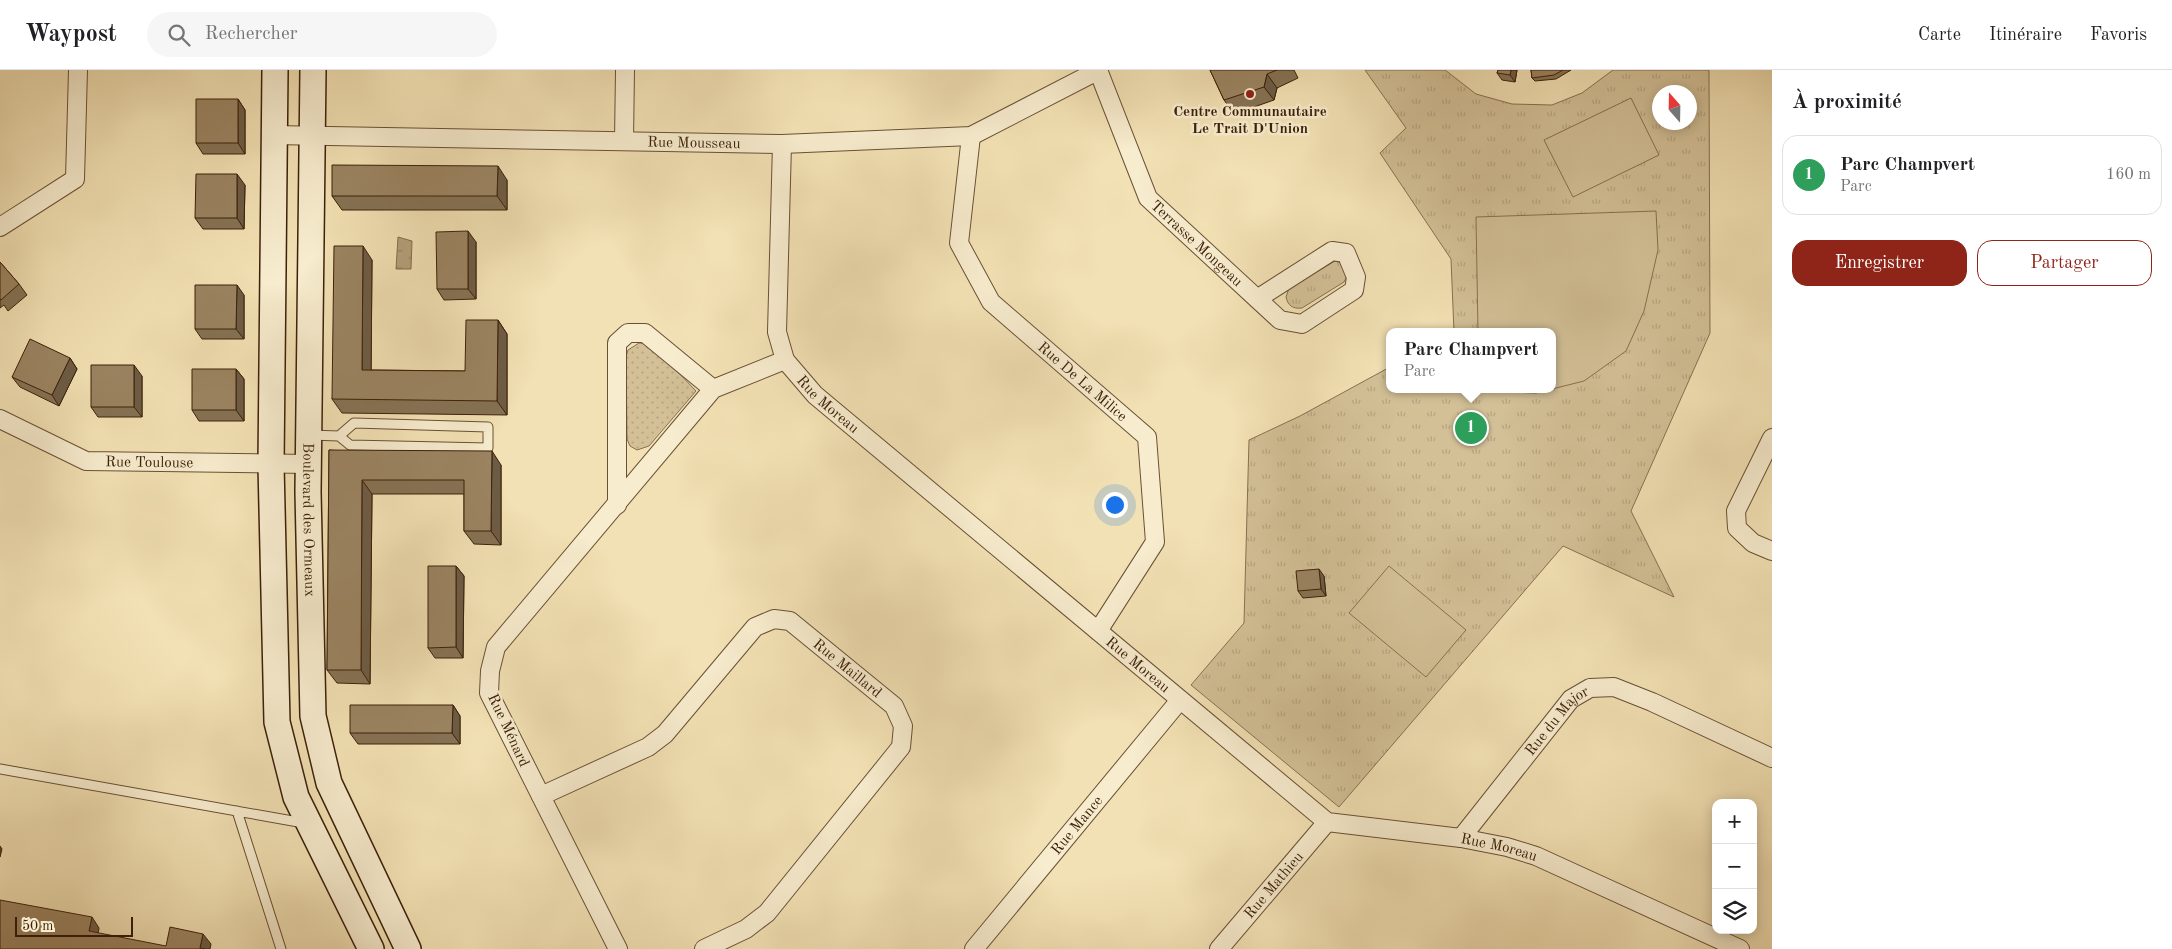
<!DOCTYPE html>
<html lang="fr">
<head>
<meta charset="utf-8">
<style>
  :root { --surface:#fff; --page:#f6f6f6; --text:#202124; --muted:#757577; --line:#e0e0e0; --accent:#8f2418 }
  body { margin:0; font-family:"Old Standard TT",serif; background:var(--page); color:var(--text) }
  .controls { position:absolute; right:15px; bottom:15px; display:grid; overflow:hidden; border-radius:10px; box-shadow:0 2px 12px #0003 }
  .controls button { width:45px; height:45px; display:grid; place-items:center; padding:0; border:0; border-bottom:1px solid var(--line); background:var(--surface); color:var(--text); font:25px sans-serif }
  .compass { position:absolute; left:1652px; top:15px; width:45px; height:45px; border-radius:50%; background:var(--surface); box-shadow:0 2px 12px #0003; rotate:340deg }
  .scale { position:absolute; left:15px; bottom:12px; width:118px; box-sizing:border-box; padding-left:5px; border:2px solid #3c2009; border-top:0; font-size:14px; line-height:18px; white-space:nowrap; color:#3c2009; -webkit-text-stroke:4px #f7ecce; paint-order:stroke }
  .you { position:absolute; left:1114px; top:434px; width:18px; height:18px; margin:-12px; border:4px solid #fff; border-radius:50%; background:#1a73e8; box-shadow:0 0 0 8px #1a73e833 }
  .badge { display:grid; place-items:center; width:32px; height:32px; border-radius:50%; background:var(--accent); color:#fff; font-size:16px; font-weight:700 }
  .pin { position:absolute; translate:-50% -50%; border:2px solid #fff; box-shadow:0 1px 5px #0006 }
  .popup { position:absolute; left:1386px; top:258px; width:170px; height:65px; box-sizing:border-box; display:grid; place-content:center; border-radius:10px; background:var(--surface); filter:drop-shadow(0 1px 4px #0005); font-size:16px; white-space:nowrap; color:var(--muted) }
  .popup b { font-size:19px; color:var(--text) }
  .popup::after { content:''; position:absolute; left:50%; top:100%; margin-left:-10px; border:10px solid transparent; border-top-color:var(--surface) }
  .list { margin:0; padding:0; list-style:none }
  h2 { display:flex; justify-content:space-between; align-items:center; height:65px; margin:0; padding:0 20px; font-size:21px }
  h2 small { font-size:16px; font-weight:400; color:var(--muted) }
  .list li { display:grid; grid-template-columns:32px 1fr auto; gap:15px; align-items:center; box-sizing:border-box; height:80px; margin:0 10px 10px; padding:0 10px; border:1px solid var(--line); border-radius:15px }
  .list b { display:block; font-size:19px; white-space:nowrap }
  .list p { margin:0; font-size:16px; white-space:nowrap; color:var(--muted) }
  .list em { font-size:16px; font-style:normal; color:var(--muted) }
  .actions { display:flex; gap:10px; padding:15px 20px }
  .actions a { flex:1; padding:11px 0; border:1px solid var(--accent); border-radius:15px; text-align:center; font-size:18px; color:var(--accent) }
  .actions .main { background:var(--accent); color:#fff }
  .icon { flex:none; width:28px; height:28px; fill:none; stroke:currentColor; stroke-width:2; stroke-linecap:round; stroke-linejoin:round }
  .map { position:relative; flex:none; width:1772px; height:879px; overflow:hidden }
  header { display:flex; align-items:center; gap:30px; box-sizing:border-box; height:70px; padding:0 25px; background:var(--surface); border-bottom:1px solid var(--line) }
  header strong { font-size:24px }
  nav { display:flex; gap:28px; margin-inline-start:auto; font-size:18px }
  .search { width:350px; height:45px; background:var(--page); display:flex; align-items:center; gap:12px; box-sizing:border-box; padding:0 18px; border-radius:28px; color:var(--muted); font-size:19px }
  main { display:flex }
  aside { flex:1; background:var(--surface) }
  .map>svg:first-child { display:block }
</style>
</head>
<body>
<header>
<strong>Waypost</strong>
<div class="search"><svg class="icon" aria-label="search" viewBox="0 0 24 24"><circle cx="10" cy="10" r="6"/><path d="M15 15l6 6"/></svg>Rechercher</div>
<nav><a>Carte</a><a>Itinéraire</a><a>Favoris</a></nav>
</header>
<main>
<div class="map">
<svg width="1772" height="879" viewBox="0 0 1772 879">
  <defs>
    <pattern id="grass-dots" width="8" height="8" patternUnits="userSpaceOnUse" patternTransform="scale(1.25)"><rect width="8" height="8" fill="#d3c097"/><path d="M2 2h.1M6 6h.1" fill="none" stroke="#b6a581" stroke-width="1.8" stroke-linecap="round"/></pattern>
    <pattern id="park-tufts" width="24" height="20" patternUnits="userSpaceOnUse" patternTransform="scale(1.25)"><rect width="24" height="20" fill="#d3c097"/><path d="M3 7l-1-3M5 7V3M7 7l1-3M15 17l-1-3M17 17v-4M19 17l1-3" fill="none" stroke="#b6a581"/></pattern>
    <pattern id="water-ripples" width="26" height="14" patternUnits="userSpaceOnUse" patternTransform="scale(1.25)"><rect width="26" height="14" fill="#b49f7a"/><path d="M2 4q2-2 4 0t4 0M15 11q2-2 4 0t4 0" fill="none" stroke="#948162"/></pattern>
  </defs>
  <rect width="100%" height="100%" fill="#f2e1b4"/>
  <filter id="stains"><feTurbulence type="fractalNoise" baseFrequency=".004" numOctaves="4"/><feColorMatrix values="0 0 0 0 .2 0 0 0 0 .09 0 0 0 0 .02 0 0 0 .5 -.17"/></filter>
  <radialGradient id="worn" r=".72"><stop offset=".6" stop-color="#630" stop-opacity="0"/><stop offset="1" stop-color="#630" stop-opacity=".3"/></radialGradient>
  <path fill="url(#grass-dots)" stroke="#887050" d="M639 273 651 274 696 321 649 376 637 380 630 376 627 369 626 287 628 280Z"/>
  <path fill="url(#park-tufts)" stroke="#887050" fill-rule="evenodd" d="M1365 0H1445L1476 24 1512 34 1552 35 1582 23 1613 0H1709L1710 263 1631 441 1674 527 1563 476 1339 737 1191 615 1244 553 1249 370 1300 346 1390 297V319H1552V262H1454L1451 189 1380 83 1406 58ZM1660 22H1690V52H1660Z
    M1335 191 1341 193 1347 206 1344 212 1302 238C1293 239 1288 236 1286 227L1289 218Z"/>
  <path fill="#d3c097" stroke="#887050" d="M1631 28 1659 85 1573 127 1544 70Z
    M1656 141 1658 180 1644 241 1626 281 1584 311 1552 319V262H1478L1476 147Z
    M1479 319H1551L1536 323 1479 321Z
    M1389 496 1466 560 1426 607 1349 543Z"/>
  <path fill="url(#water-ripples)" stroke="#846c4d" d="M398 167 412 171 411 199H396Z"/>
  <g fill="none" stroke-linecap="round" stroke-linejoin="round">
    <g stroke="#6a5034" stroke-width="11">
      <path id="lane" d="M310 365 339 366 350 375 488 378V357L354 353 339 366
        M0 699 304 753
        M237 741 281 879"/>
    </g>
    <g stroke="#6a5034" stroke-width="20">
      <g id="street">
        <path id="s1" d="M1098 0 1148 128 1280 250 1302 254 1354 220 1356 207 1346 183 1332 181 1257 229"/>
        <path id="s2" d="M273 65 782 74 971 66 1099 0"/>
        <path id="s3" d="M971 66 959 173 991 232 1147 367 1155 472 1098 561"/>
        <path d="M624 71 625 0"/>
        <path id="s4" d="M782 74 777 262 785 290 815 325 1327 752 1461 768 1507 777 1536 786 1740 879"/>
        <path d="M0 157 75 109 78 0"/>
        <path id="s5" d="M0 349 86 391 309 394"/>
        <path d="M1772 368 1736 441 1737 458 1753 473 1772 481"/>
        <path d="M617 435V273L628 263H645L713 319"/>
        <path id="s6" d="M541 726 648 677 665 664 755 557 774 549 790 551 894 636 903 656 901 677 767 843 746 859 704 879"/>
        <path id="s7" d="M1461 768 1571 629 1590 618 1614 617 1652 632 1772 688"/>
        <path d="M618 879 489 623 490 601 496 577 713 319 785 290"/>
        <path id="s8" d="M974 879 1180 630"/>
        <path id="s9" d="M1219 879 1327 752"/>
      </g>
    </g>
    <g stroke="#3c2009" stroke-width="28">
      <g id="secondary">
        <path d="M275 0 271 395 277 652 296 727 371 879"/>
        <path id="s10" d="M313 0 308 422 313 646 329 713 408 879"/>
      </g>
    </g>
    <use href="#lane" stroke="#f7ecce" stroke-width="9"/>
    <use href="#street" stroke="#f7ecce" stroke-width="18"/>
    <use href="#secondary" stroke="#f7ecce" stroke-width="25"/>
  </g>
  <path fill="#857254" stroke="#3c2009" d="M1210 0H1294L1298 8 1277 18 1274 30 1234 44 1224 30Z
    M1498 0H1517L1515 12 1502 10 1497 3Z
    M1531 0H1571L1556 9 1535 11 1532 8Z
    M238 29 245 40V84H203L196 73Z
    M507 110V140H342L332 126Z
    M245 115 244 159H203L195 148Z
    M476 172V229L444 230 437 219Z
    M372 190 371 300 465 301 498 250 507 264V345L342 343 332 329Z
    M0 192 19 214 27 225 8 241 4 235 0 238Z
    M244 225V269H202L195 259Z
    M70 288 77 299 59 336 20 317 12 307Z
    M236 299 244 309V351H199L192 340Z
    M142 306V347H98L91 337Z
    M329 380 501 395V475L474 474 464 461V424H372L370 614 337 613 327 600Z
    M456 496 464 506 463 588H435L428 578Z
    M1324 506 1326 526 1303 528 1298 521Z
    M453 635 460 646V674H358L350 663Z"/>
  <path fill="#6c5c45" stroke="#3c2009" d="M1511 0H1517L1515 12 1510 5Z
    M1267 4 1277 18 1274 30 1264 17Z
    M238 29 245 40V84L238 73Z
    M498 96 507 110V140L497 126Z
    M237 104 245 115 244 159 237 148Z
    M468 161 476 172V229L468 219Z
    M363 176 372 190 371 314 362 300Z
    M237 215 244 225V269L236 259Z
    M498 250 507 264V345L497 331Z
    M70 288 77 299 59 336 52 325Z
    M134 295 142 306V347L134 337Z
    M236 299 244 309V351L236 340Z
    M492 381 501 395V475L491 461Z
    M362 410 372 424 370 614 361 600Z
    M456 496 464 506 463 588 456 577Z
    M1319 499 1324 506 1326 526 1321 519Z
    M453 635 460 646V674L452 663Z
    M0 776 2 779 0 787Z
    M92 847 99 858 97 872 89 861Z
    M203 864 211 874 210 879H201L200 878Z"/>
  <path fill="#9b8462" stroke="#3c2009" d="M1210 0H1277L1267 4 1264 17 1224 30Z
    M1498 0H1511L1510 5 1497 3Z
    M1531 0H1563L1554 5 1532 8Z
    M196 29H238V73H196Z
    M332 95 498 96 497 126H332Z
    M196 104H237V148H195Z
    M468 161V219H437L436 162Z
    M334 176H363L362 300 465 301 466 250H498L497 331 332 329Z
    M0 192 19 214 1 230 0 229Z
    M195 215H237L236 259H195Z
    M30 269 70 288 52 325 12 307Z
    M91 295H134V337H91Z
    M192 299H236V340H192Z
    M329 380 492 381 491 461H464V410H362L361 600H327Z
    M428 496H456V577L428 578Z
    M1319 499 1321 519 1298 521 1296 501Z
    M350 635H453L452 663H350Z
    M0 830 92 847 89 861 166 876 170 857 203 864 200 878 205 879H0Z"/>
  <circle fill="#8f2418" stroke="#f7ecce" stroke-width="2" cx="1250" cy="24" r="5"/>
  <g text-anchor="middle" stroke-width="5" stroke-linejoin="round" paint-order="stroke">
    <g font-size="15" font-weight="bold" fill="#3c2009" stroke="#f7ecce">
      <text x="1250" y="46">Centre Communautaire<tspan x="1250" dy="17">Le Trait D'Union</tspan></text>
    </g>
    <g font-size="15" fill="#3c2009" stroke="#f7ecce">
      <text dy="5" stroke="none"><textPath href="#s2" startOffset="421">Rue Mousseau</textPath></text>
      <text dy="5" stroke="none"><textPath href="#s1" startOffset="204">Terrasse Mongeau</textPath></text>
      <text dy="5" stroke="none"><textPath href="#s3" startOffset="296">Rue De La Milice</textPath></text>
      <text dy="5" stroke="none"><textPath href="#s4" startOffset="279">Rue Moreau</textPath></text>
      <text dy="5" stroke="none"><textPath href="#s5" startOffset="159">Rue Toulouse</textPath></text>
      <text dy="5" stroke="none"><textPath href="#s10" startOffset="450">Boulevard des Ormeaux</textPath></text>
      <text dy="5" stroke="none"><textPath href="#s4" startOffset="684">Rue Moreau</textPath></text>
      <text dy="5" stroke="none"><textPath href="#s6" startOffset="390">Rue Maillard</textPath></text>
      <text dy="5" stroke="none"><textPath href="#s7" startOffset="152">Rue du Major</textPath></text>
      <text transform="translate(509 660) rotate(65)" y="5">Rue Ménard</text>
      <text dy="5" stroke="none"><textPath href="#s8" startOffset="161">Rue Mance</textPath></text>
      <text dy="5" stroke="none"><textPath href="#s4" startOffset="1104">Rue Moreau</textPath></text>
      <text dy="5" stroke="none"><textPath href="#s9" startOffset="84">Rue Mathieu</textPath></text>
    </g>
  </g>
  <rect width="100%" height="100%" filter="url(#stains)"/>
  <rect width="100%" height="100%" fill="url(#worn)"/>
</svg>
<div class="controls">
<button>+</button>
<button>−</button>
<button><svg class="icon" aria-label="layers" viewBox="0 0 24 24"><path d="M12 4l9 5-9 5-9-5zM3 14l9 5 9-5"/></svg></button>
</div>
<svg class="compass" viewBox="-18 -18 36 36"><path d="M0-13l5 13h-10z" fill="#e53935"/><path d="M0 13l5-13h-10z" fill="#757577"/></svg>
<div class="scale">50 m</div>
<div class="you"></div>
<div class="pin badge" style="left:1471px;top:358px;background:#2e9e5b">1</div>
<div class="popup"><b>Parc Champvert</b>Parc</div>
</div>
<aside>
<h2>À proximité<small></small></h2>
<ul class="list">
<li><span class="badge" style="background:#2e9e5b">1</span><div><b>Parc Champvert</b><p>Parc</p></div><em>160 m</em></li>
</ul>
<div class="actions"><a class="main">Enregistrer</a><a>Partager</a></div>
</aside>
</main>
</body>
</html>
